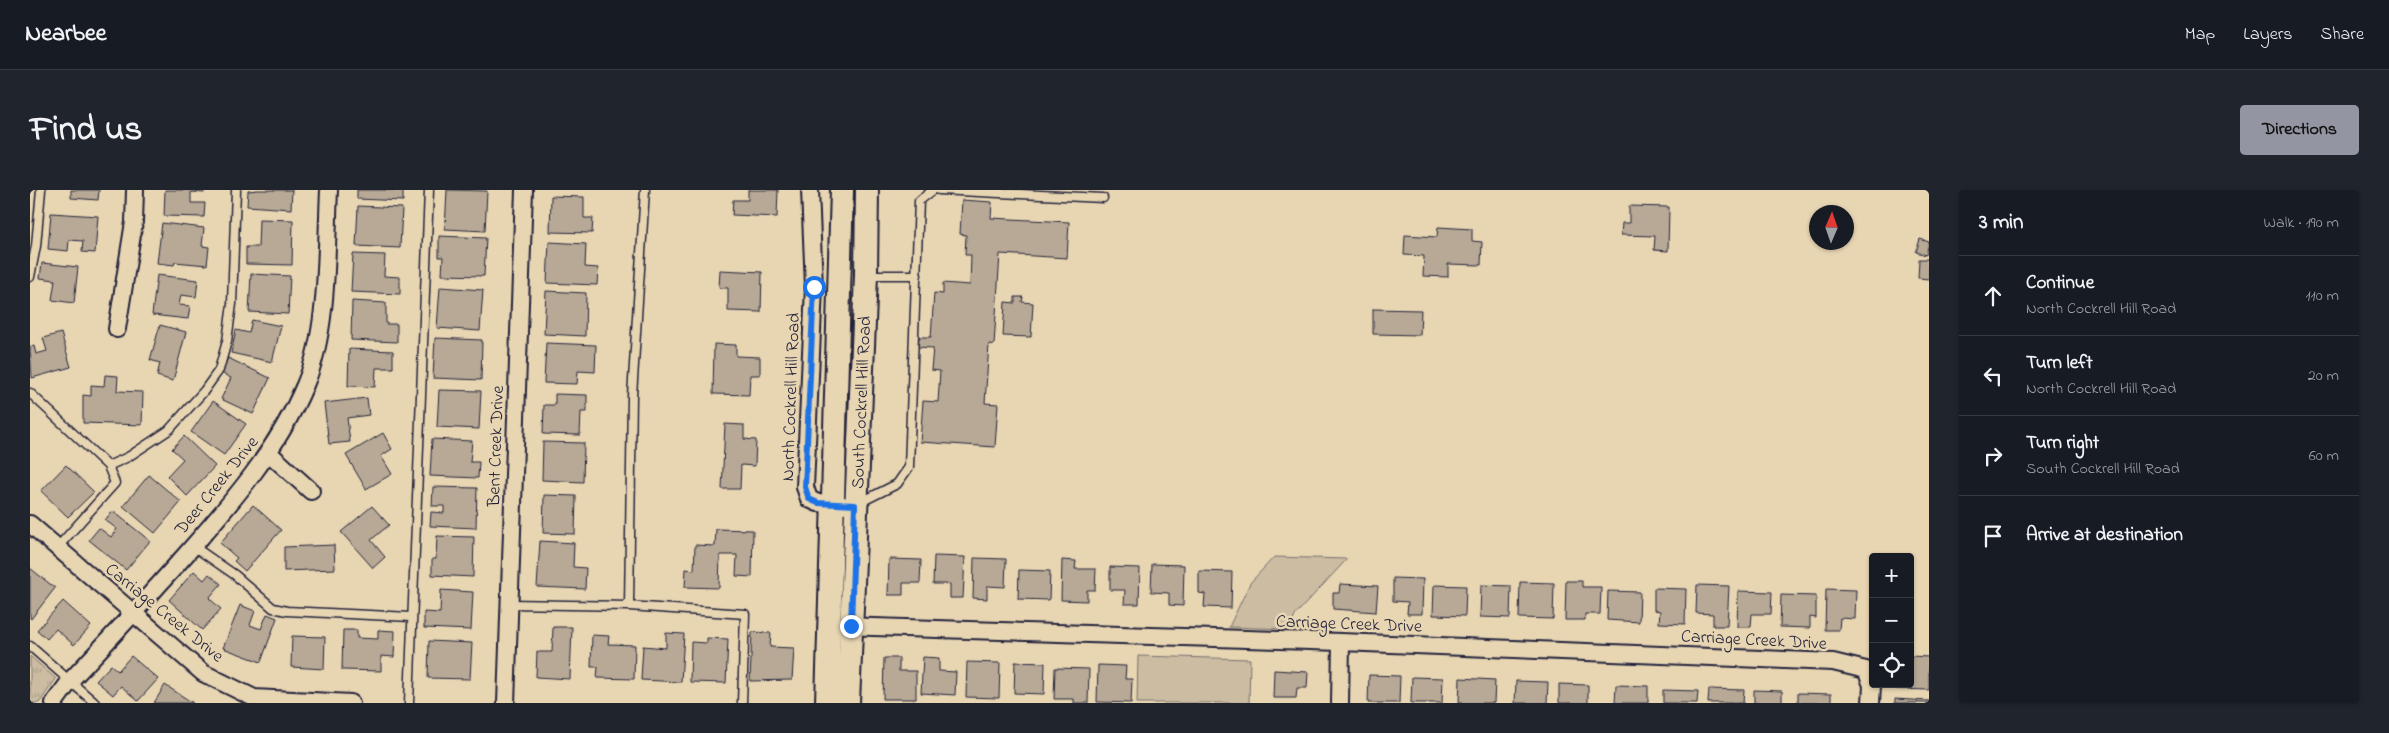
<!DOCTYPE html>
<html lang="en">
<head>
<meta charset="utf-8">
<style>
  :root { --surface:#171b24; --page:#20242c; --text:#f1f3f6; --muted:#9ea1a6; --line:#363941; --accent:#9495a2 }
  body { margin:0; font-family:"Indie Flower",sans-serif; background:var(--page); color:var(--text) }
  .controls { position:absolute; right:15px; bottom:15px; display:grid; overflow:hidden; border-radius:5px; box-shadow:0 1px 4px #0004 }
  .controls button { width:45px; height:45px; display:grid; place-items:center; padding:0; border:0; border-bottom:1px solid var(--line); background:var(--surface); color:var(--text); font:25px sans-serif }
  .compass { position:absolute; left:1779px; top:15px; width:45px; height:45px; border-radius:50%; background:var(--surface); box-shadow:0 1px 4px #0004; rotate:2deg }
  .stop { position:absolute; width:15px; height:15px; margin:-11px; border:4px solid #1a73e8; border-radius:50%; background:#fff }
  .stop.end { background:#1a73e8; border-color:#fff; box-shadow:0 1px 5px #0008 }
  .list { margin:0; padding:0; list-style:none }
  h2 { display:flex; justify-content:space-between; align-items:center; height:65px; margin:0; padding:0 20px; font-size:21px }
  h2 small { font-size:16px; font-weight:400; color:var(--muted) }
  .list li { display:grid; grid-template-columns:32px 1fr auto; gap:15px; align-items:center; box-sizing:border-box; height:80px; padding:0 20px; border-top:1px solid var(--line) }
  .list b { display:block; font-size:19px; white-space:nowrap }
  .list p { margin:0; font-size:16px; white-space:nowrap; color:var(--muted) }
  .list em { font-size:16px; font-style:normal; color:var(--muted) }
  .icon { flex:none; width:28px; height:28px; fill:none; stroke:currentColor; stroke-width:2; stroke-linecap:round; stroke-linejoin:round }
  .map { position:relative; flex:none; width:1899px; height:513px; overflow:hidden; border-radius:5px }
  header { display:flex; align-items:center; gap:30px; box-sizing:border-box; height:70px; padding:0 25px; background:var(--surface); border-bottom:1px solid var(--line) }
  header strong { font-size:24px }
  nav { display:flex; gap:28px; margin-inline-start:auto; font-size:18px }
  .intro { display:flex; align-items:center; justify-content:space-between; box-sizing:border-box; height:120px; padding:0 30px }
  h1 { margin:0; font-size:35px }
  .button { padding:12px 22px; border-radius:5px; background:var(--accent); color:#111; font-size:18px; font-weight:700 }
  main { display:flex; gap:30px; padding:0 30px }
  aside { flex:1; background:var(--surface); border-radius:5px; box-shadow:0 1px 4px #0004 }
  .map>svg:first-child { display:block }
</style>
</head>
<body>
<header>
<strong>Nearbee</strong>
<nav><a>Map</a><a>Layers</a><a>Share</a></nav>
</header>
<div class="intro"><h1>Find us</h1><a class="button">Directions</a></div>
<main>
<div class="map">
<svg width="1899" height="513" viewBox="0 0 1899 513">
  <defs>
    <pattern id="park-tufts" width="24" height="20" patternUnits="userSpaceOnUse" patternTransform="scale(1.25)"><rect width="24" height="20" fill="#cbbca2"/><path d="M3 7l-1-3M5 7V3M7 7l1-3M15 17l-1-3M17 17v-4M19 17l1-3" fill="none" stroke="#aea18c"/></pattern>
  </defs>
  <rect width="100%" height="100%" fill="#e8d6b3"/>
  <filter id="ink" filterUnits="userSpaceOnUse"><feTurbulence type="fractalNoise" baseFrequency=".02" numOctaves="2"/><feDisplacementMap in="SourceGraphic" scale="10" xChannelSelector="R" yChannelSelector="G"/><feConvolveMatrix kernelMatrix="1 2 1 2 8 2 1 2 1" color-interpolation-filters="sRGB"/></filter>
  <g filter="url(#ink)">
    <path fill="#cbbca2" stroke="#766f6e" d="M1244 367 1317 369 1266 424 1259 439 1199 437 1220 393Z
      M1108 466 1220 469 1219 513H1107Z"/>
    <path fill="url(#park-tufts)" stroke="#766f6e" d="M0 466 26 489 9 513H0Z"/>
    <path fill="#b7a995" stroke="#22223b" d="M41 0H69L68 10 41 8Z
      M135 0H174V3L161 2V13H175L174 27 134 26Z
      M228 0H262L261 19 217 16 218 1Z
      M327 0H373V11L327 9Z
      M417 0 457 1 455 41 415 39Z
      M718 0H748L747 27 702 25 703 10H718Z
      M521 6 554 7V28H563L562 43 520 42Z
      M932 10 962 12 961 28 1039 32 1037 68 970 64 964 155 959 154 955 213 968 214 965 257 890 252 893 211 908 212 910 181 901 180 903 158 888 157 889 147H901L904 103 913 104V93L940 95 941 65H935L936 45 930 44Z
      M328 16 372 18 370 58 326 56Z
      M1599 16 1639 17 1638 61 1624 60 1625 46 1591 45 1592 33H1599Z
      M21 23 68 26 65 63 52 62 53 51 39 50 38 61 18 59Z
      M229 29 263 30 262 75 216 74V57H228Z
      M132 33 174 38 172 56 179 57 177 75 145 72 144 75 127 73Z
      M1408 37 1442 39V51L1452 52 1451 75 1418 74V87L1393 86 1394 66 1374 65 1375 45 1407 47Z
      M409 46 456 48 454 86 412 85 413 67H409Z
      M1890 49 1899 52 1896 65 1886 62Z
      M519 52 556 54 555 77 568 78 567 95 517 93Z
      M323 64 355 65 354 86 370 87V104L321 102Z
      M1889 69H1899V89L1888 88Z
      M12 73 48 77 44 113 22 110 25 90 10 88Z
      M690 80 732 82 731 122 698 121V98H689Z
      M221 84 260 86 258 124 219 122Z
      M127 85 168 90 166 107 151 105 149 115 160 116 158 129 122 125Z
      M410 97 453 100 450 141 407 138Z
      M516 101 556 103 555 146 514 144Z
      M985 107H993L992 112 1003 113 1001 147 973 146 975 112 985 113Z
      M322 111 356 113V134H367V152L321 150Z
      M1343 119 1391 120 1390 145 1343 144Z
      M222 130 251 136 242 172 201 163 206 140 219 143Z
      M130 135 156 142 143 191 127 186 130 173 120 170Z
      M31 143 41 177 2 188 0 157 4 156 6 164 17 161 13 148Z
      M405 148 452 150 451 190 403 188Z
      M516 153 566 155 565 182 548 181 547 194 514 193Z
      M684 154 706 155V166L730 167V185H720L719 205 683 204Z
      M319 159 363 161V178H346L345 197 318 196Z
      M198 168 240 188 223 224 191 209 201 188 191 183Z
      M75 185 88 186 87 201 113 202 112 235 53 233V205L61 206V195L74 196Z
      M409 200 451 201 449 239 407 237Z
      M525 204 557 205V222H551L550 245 513 244 514 215H525Z
      M337 208 339 225 317 228 320 252 299 254 294 213Z
      M183 211 216 234 194 265 161 242Z
      M695 234 714 235V249L726 250 725 276 711 275 710 299H692Z
      M353 243 362 259 351 266 362 284 336 299 316 265Z
      M154 246 185 276 157 306 137 286 153 269 142 259Z
      M402 249 442 251 440 272H449L448 288 400 286Z
      M513 252 554 253 553 292 512 290Z
      M36 275 64 302 38 327 11 301Z
      M119 285 151 312 125 343 93 316Z
      M403 297 447 298 446 338 400 336 401 322 414 323V316H402Z
      M514 305 546 306 545 344 513 343Z
      M223 315 251 340 215 381 204 371 207 368 190 353Z
      M342 316 359 335 341 350 355 367 343 378 311 342Z
      M83 321 120 351 96 380 59 350 69 338 81 347 87 339 75 330Z
      M686 339 723 340 722 387 706 386 707 365H690L689 398 655 397 656 379 664 380 665 355 685 356Z
      M407 346 444 347 443 387 402 385V369H406Z
      M510 351 544 353 543 377 556 378 555 399 507 397Z
      M304 355 305 379 254 381V357Z
      M904 366 935 367 933 408H920V394H903Z
      M944 368 976 369 975 397 957 396V409L943 408Z
      M859 369 891 370 890 393H873V405H858Z
      M1032 370 1046 371 1045 379H1066L1065 400H1057V411L1031 410Z
      M1122 374 1154 375 1153 416 1139 415V403L1121 402Z
      M1080 377 1110 378 1109 414H1094L1095 400H1080Z
      M0 378 25 398 1 429 0 428Z
      M989 380 1020 381 1019 410 988 409Z
      M164 381 174 390 179 384 191 394 179 408 191 419 172 440 139 410Z
      M1169 381 1202 382 1201 418 1174 417 1175 404 1169 403Z
      M1363 388 1393 389 1392 424H1377L1378 412 1363 411Z
      M1536 391H1552V397H1571L1570 424H1555V430H1535Z
      M1490 392 1524 393 1523 429 1489 428Z
      M1310 394 1348 396 1346 422 1303 419V403H1309Z
      M1404 395 1436 396 1435 426 1403 425Z
      M1451 395 1481 396 1480 428 1450 427Z
      M1667 395 1699 396 1697 436H1683V424L1666 423Z
      M1624 398 1656 399 1655 434 1629 433 1630 421 1624 420Z
      M1796 399 1826 400 1825 429 1810 428 1809 440H1795Z
      M411 400 443 402 441 440 394 438V422L410 423Z
      M1578 401 1610 402 1609 432 1577 430Z
      M1708 401 1742 402 1741 424H1722L1721 437H1707Z
      M1751 405 1786 406V428L1780 427V438L1750 437Z
      M33 411 61 436 44 455 26 439 17 449 7 440Z
      M210 415 225 421 220 435 231 439 237 424 247 428 231 472 193 458Z
      M523 437H542L540 489 506 487 507 462H522Z
      M313 440H327V448L348 449V440L365 441 364 467 351 466V481L312 480Z
      M722 442 741 443 740 457 764 458 762 490 720 491Z
      M636 443 654 444 651 492 611 490 613 456 636 458Z
      M562 445 579 446 578 454 605 455 604 489 567 488 568 477H561Z
      M262 446 295 447 294 479 261 477Z
      M677 448 698 449 696 493 660 492 661 452 677 453Z
      M399 451 442 453 440 489 398 488Z
      M101 466 128 489 108 511 91 496 83 505 66 491 81 475 88 481Z
      M1880 466 1899 467V500L1866 499V494H1880Z
      M893 467 909 468V481L926 482 925 505 891 503Z
      M854 468H869V481H886V509H853Z
      M937 472 970 473 969 508 936 507Z
      M985 472 1015 473 1014 504 984 503Z
      M1068 475 1096 476 1095 489H1102L1101 513 1067 512Z
      M1025 478 1059 479 1058 513H1044V509H1024Z
      M1244 480 1278 482 1277 498H1267L1266 508H1243Z
      M1339 485 1370 486 1369 513H1338Z
      M1382 487 1413 488 1412 513H1381Z
      M1430 488 1465 490 1464 513H1429Z
      M1486 491 1518 492 1517 513H1485Z
      M1529 494 1558 495V513H1529Z
      M135 495 163 513H124Z
      M1586 495 1618 496V513H1585Z
      M1679 499 1714 500 1713 513H1678Z
      M1633 500 1668 501 1667 513H1633Z
      M1724 500 1752 501V513H1724Z
      M1768 503 1801 504V513H1768Z
      M1865 509 1899 511V513H1865Z"/>
    <g fill="none" stroke-linecap="round" stroke-linejoin="round">
      <g stroke="#22223b" stroke-width="11">
        <path id="service" d="M909 0 1073 8
          M838 85H887
          M0 87 6 56 11 0
          M0 203 78 276 85 293 27 358
          M78 276 98 267 139 240 174 201 189 180 197 151 202 114 206 0
          M829 313 867 294 879 277 889 11 903 0
          M163 356 205 385 243 418 257 421 381 427
          M479 414 599 416 715 424 712 513
          M599 416 602 206 615 0
          M0 456 65 513
          M379 513 399 0"/>
      </g>
      <g stroke="#22223b" stroke-width="20">
        <path id="minor" d="M780 0 784 97 775 297 779 309 788 313 813 315
          M87 139 104 32 105 0
          M240 264 281 301
          M0 334 173 483 224 508 321 513
          M812 436 1311 452 1803 472 1836 480 1842 495 1841 513
          M24 513 40 491C80 449 119 406 158 362 203 311 248 259 275 195 299 139 296 61 299 0
          M476 513 494 0
          M1310 513 1311 452"/>
      </g>
      <g stroke="#22223b" stroke-width="26">
        <g id="secondary">
          <path d="M797 513 812 0"/>
          <path id="s1" d="M818 513 836 85 837 0"/>
        </g>
      </g>
      <use href="#service" stroke="#e8d6b3" stroke-width="8"/>
      <use href="#minor" stroke="#e8d6b3" stroke-width="16"/>
      <use href="#secondary" stroke="#e8d6b3" stroke-width="22"/>
    </g>
  </g>
  <g fill="none" stroke-linecap="round" stroke-linejoin="round" filter="url(#ink)">
    <path stroke="#1a73e8" stroke-width="6" d="M784 97 775 297 779 309 788 313 825 315 821 436"/>
  </g>
  <g text-anchor="middle" stroke-width="5" stroke-linejoin="round" paint-order="stroke">
    <g font-size="18" fill="#22223b" stroke="#e8d6b3">
      <text transform="translate(760 207) rotate(-88)" y="6">North Cockrell Hill Road</text>
      <text dy="6" stroke="none"><textPath href="#s1" startOffset="301">South Cockrell Hill Road</textPath></text>
      <text transform="translate(465 256) rotate(-88)" y="6">Bent Creek Drive</text>
      <text transform="translate(186 295) rotate(-51)" y="6">Deer Creek Drive</text>
      <text transform="translate(135 422) rotate(39)" y="6">Carriage Creek Drive</text>
      <text transform="translate(1319 433) rotate(2)" y="6">Carriage Creek Drive</text>
      <text transform="translate(1724 449) rotate(3)" y="6">Carriage Creek Drive</text>
    </g>
  </g>
</svg>
<div class="controls">
<button>+</button>
<button>−</button>
<button><svg class="icon" aria-label="locate" viewBox="0 0 24 24"><circle cx="12" cy="12" r="6"/><path d="M12 2v4M12 18v4M2 12h4M18 12h4"/></svg></button>
</div>
<svg class="compass" viewBox="-18 -18 36 36"><path d="M0-13l5 13h-10z" fill="#e53935"/><path d="M0 13l5-13h-10z" fill="#9ea1a6"/></svg>
<div class="stop" style="left:784px;top:97px"></div>
<div class="stop end" style="left:821px;top:436px"></div>
</div>
<aside>
<h2>3 min<small>Walk · 190 m</small></h2>
<ul class="list">
<li><svg class="icon" aria-label="ahead" viewBox="0 0 24 24"><path d="M12 20V5M6 11l6-6 6 6"/></svg><div><b>Continue</b><p>North Cockrell Hill Road</p></div><em>110 m</em></li>
<li><svg class="icon" aria-label="left" viewBox="0 0 24 24"><path d="M17 20v-9H6M10 6l-5 5 5 5"/></svg><div><b>Turn left</b><p>North Cockrell Hill Road</p></div><em>20 m</em></li>
<li><svg class="icon" aria-label="right" viewBox="0 0 24 24"><path d="M7 20v-9h11M14 6l5 5-5 5"/></svg><div><b>Turn right</b><p>South Cockrell Hill Road</p></div><em>60 m</em></li>
<li><svg class="icon" aria-label="arrive" viewBox="0 0 24 24"><path d="M6 21V4h12l-3 4 3 4H6"/></svg><div><b>Arrive at destination</b></div></li>
</ul>
</aside>
</main>
</body>
</html>
